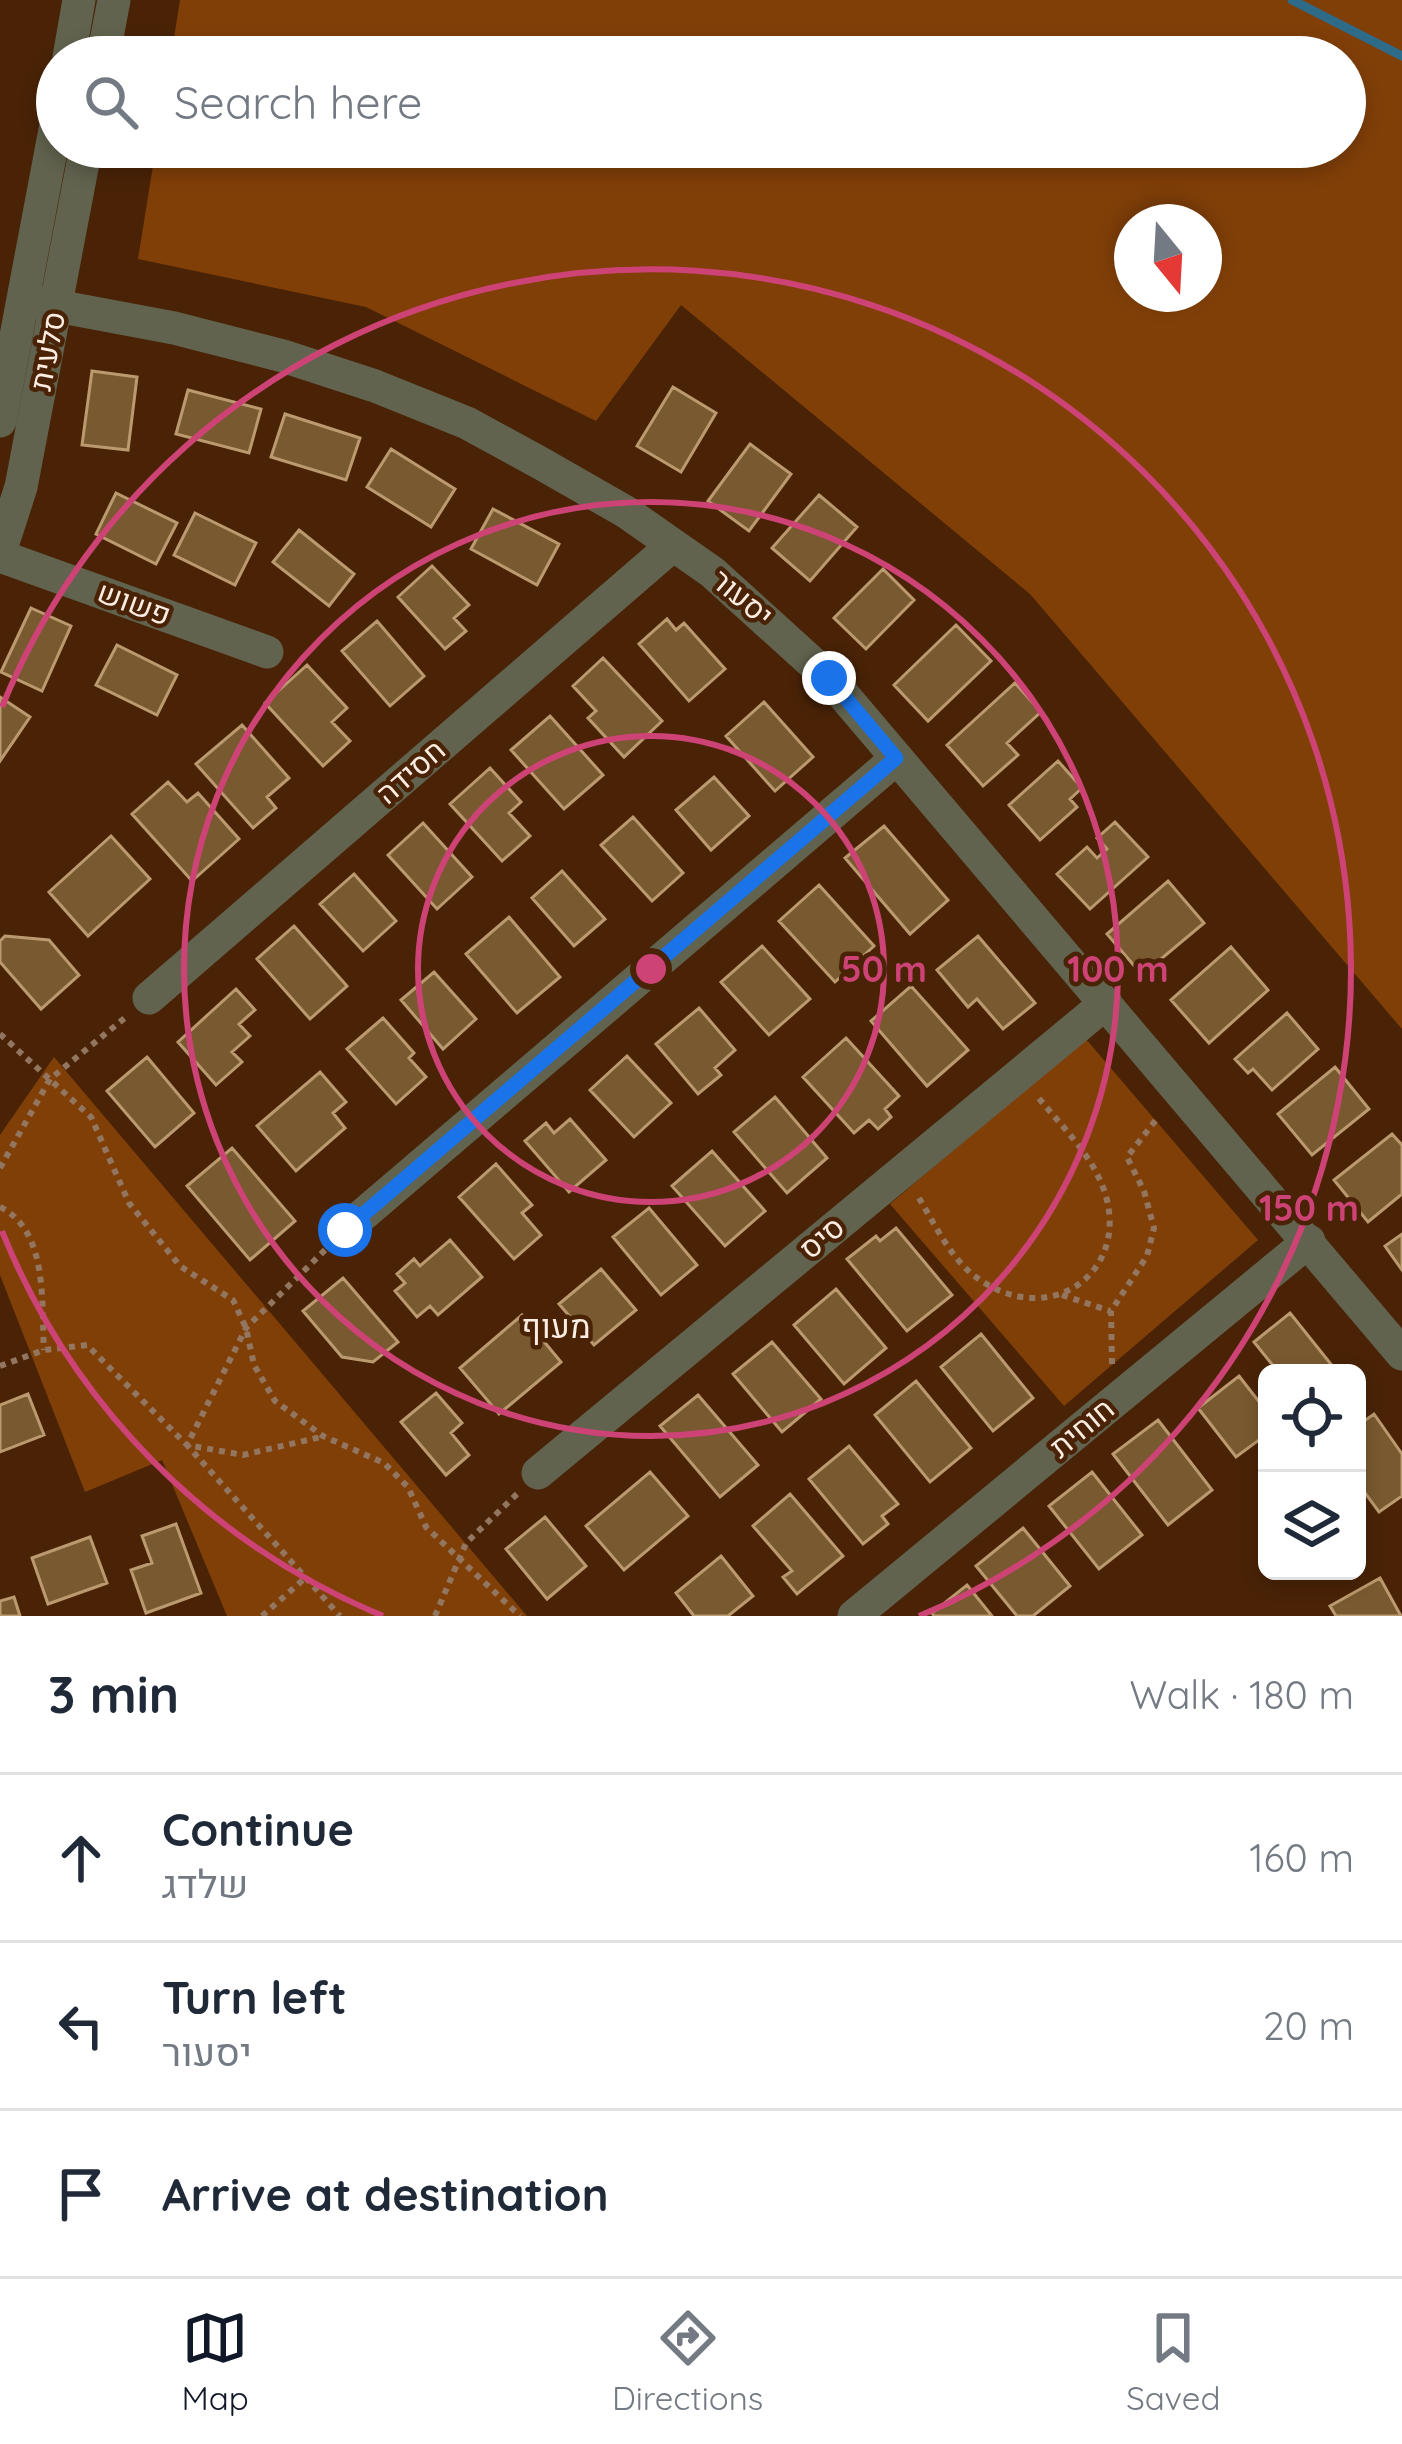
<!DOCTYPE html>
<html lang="en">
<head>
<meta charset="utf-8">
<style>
  :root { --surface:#fff; --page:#f6f6f7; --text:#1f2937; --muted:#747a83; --line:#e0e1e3; --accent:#111827 }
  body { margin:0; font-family:Quicksand,Heebo,sans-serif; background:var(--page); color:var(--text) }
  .controls { position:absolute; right:36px; bottom:36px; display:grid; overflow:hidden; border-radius:18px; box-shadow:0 6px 18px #0003 }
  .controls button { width:108px; height:108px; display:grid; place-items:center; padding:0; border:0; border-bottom:3px solid var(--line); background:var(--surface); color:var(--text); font:60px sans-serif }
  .compass { position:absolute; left:1114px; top:204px; width:108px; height:108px; border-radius:50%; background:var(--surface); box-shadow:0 6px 18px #0003; rotate:162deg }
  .stop { position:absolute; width:36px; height:36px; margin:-27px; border:9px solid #1a73e8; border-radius:50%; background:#fff }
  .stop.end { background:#1a73e8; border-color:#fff; box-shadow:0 3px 12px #0008 }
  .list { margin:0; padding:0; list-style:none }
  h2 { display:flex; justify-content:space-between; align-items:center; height:156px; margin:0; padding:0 48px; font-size:51px }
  h2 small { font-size:39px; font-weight:400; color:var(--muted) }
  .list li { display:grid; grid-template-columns:78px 1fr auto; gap:36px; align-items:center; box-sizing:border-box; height:168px; padding:0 48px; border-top:3px solid var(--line) }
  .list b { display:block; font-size:45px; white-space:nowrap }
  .list p { margin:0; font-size:39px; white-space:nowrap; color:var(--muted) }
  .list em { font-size:39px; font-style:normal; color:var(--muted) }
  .icon { flex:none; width:66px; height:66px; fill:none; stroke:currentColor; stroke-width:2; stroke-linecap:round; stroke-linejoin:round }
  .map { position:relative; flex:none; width:1402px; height:1616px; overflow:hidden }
  .search { position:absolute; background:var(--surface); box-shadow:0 6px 18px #0003; left:36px; right:36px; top:36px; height:132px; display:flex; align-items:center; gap:30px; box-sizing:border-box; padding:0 42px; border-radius:66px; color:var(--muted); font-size:45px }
  .sheet { height:660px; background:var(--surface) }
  nav { display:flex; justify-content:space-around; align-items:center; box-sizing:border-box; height:168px; border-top:3px solid var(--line); background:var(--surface); font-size:33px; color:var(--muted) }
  nav a { display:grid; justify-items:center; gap:6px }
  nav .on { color:var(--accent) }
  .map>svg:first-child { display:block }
</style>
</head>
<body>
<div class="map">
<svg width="1402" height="1616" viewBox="0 0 1402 1616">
  <rect width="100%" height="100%" fill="#4a2306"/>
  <path fill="#813f08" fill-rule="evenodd" d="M180 0H1402V1029L1030 594 681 305 596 421 366 307 138 259 156 147H1345V57H171ZM1204 222V294H1132V222Z
    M1085 1038 1258 1240 1064 1406 890 1204Z
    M54 1057 527 1616H227L162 1460 85 1492 0 1275V1135Z"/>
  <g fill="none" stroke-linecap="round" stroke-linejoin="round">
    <path stroke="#2e6b89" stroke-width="9" d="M1292 0 1402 56"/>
  </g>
  <path fill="#795930" stroke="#bc9a6f" stroke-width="3" d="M92 371 137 377 128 450 82 445Z
    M673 387 716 413 681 472 637 446Z
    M188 390 261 409 249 453 176 434Z
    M285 414 360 438 346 480 271 457Z
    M750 444 791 474 749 531 708 501Z
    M391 449 455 489 431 527 367 487Z
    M116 493 177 523 156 564 96 534Z
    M819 495 857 527 810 581 772 548Z
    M493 509 559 544 537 585 471 549Z
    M195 513 256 543 235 585 174 555Z
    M299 530 354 574 329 606 273 562Z
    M432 566 469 605 454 618 466 631 445 649 398 597Z
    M883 569 914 600 866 649 834 618Z
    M31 608 71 626 42 691 1 672Z
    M667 619 676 630 684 623 725 669 689 701 639 644Z
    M377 621 424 676 390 706 342 651Z
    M956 625 991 661 928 721 894 685Z
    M117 645 177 675 157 715 96 685Z
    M603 658 662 721 624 757 588 718 596 711 573 686Z
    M307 665 347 708 332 722 350 741 323 766 265 703Z
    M1015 683 1041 712 1007 743 1018 755 983 786 947 745Z
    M0 697 30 717 0 761Z
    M764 702 813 757 775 791 726 736Z
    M550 716 603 775 564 809 511 750Z
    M242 725 289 778 267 797 276 808 253 828 196 764Z
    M1058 761 1082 788 1070 799 1077 807 1040 840 1009 805Z
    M490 768 521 802 509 813 530 836 502 861 450 804Z
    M714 777 749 816 711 850 676 810Z
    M168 782 187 802 198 793 239 839 192 881 132 814Z
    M633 817 683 873 652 901 601 845Z
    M1115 822 1148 857 1090 909 1057 874 1087 847 1097 858 1107 849 1097 838Z
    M423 823 472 877 437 909 388 855Z
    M884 826 948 900 910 934 845 858Z
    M111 836 150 879 88 936 49 892Z
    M562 871 605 919 574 946 532 898Z
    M354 874 396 921 363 951 320 904Z
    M1168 881 1204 923 1142 975 1107 934Z
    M819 885 874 946 835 982 779 921Z
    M509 917 560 977 517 1013 466 954Z
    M294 926 347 986 310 1019 257 959Z
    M5 936 49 940 79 975 41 1009 0 962V941Z
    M978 936 1035 1003 1003 1029 977 999 968 1007 937 970Z
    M762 946 810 999 769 1035 721 982Z
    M1231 947 1268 990 1209 1043 1171 1000Z
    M434 972 476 1019 443 1049 401 1000Z
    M911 986 968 1050 927 1086 871 1021Z
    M236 989 255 1010 239 1024 250 1036 232 1052 242 1062 216 1085 178 1042Z
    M699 1008 735 1050 715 1068 721 1075 698 1094 656 1044Z
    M1287 1013 1318 1049 1272 1090 1253 1069 1248 1073 1235 1059Z
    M383 1018 414 1053 409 1058 426 1077 396 1104 347 1049Z
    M846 1038 899 1096 885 1109 891 1117 878 1129 869 1120 854 1133 803 1077Z
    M627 1056 671 1103 634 1137 590 1090Z
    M147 1057 194 1113 155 1147 107 1091Z
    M1335 1067 1369 1109 1312 1155 1278 1114Z
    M320 1072 346 1102 333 1113 345 1128 296 1171 257 1126Z
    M775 1097 827 1158 787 1193 734 1132Z
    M570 1119 606 1160 569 1192 525 1141 546 1123 554 1133Z
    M1392 1134 1402 1145V1194L1368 1222 1334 1180Z
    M232 1148 295 1221 250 1260 187 1186Z
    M712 1151 765 1211 725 1246 672 1186Z
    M496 1164 532 1205 522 1213 541 1235 514 1259 459 1197Z
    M649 1208 697 1265 661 1295 613 1237Z
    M896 1228 952 1295 907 1331 847 1259 876 1236 880 1241Z
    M1402 1234V1270L1385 1246Z
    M450 1240 482 1277 438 1315 430 1306 417 1317 395 1291 405 1283 397 1274 414 1259 420 1266Z
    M601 1269 636 1310 594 1345 559 1304Z
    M343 1278 398 1342 373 1362 342 1357 303 1311Z
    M836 1289 886 1348 844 1384 794 1325Z
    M1290 1313 1338 1373H1279L1254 1342Z
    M522 1315 561 1362 499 1414 460 1368Z
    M981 1334 1033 1398 993 1431 941 1367Z
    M772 1342 821 1399 782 1432 733 1374Z
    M1239 1376 1267 1412V1434L1236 1457 1198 1408Z
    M916 1381 971 1448 930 1482 875 1415Z
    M436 1393 462 1423 451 1433 469 1455 446 1475 401 1422Z
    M28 1394 44 1435 0 1452V1405Z
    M698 1395 758 1465 720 1497 660 1426Z
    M1374 1414 1402 1454V1496L1379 1512 1357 1482V1426Z
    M1158 1420 1212 1490 1168 1525 1113 1454Z
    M849 1446 898 1504 882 1516 888 1524 863 1544 809 1479Z
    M650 1472 688 1516 624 1570 586 1526Z
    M1092 1472 1142 1535 1099 1569 1049 1506Z
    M790 1494 843 1556 797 1594 783 1577 792 1571 753 1526Z
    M545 1517 586 1566 547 1599 506 1549Z
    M176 1524 201 1593 146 1613 131 1570 152 1563 142 1536Z
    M1023 1528 1070 1586 1033 1616H1017L976 1566Z
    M90 1537 107 1583 48 1604 32 1558Z
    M721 1556 753 1596 728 1616H694L676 1593Z
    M1380 1578 1401 1616H1336L1330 1606Z
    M967 1585 992 1616H934L932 1613Z
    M14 1597 20 1616H0V1601Z"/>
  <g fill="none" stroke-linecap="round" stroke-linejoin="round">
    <path stroke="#937660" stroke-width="6" stroke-dasharray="6 6" stroke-linecap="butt" d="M0 1034 91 1117 129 1203 180 1266 233 1300 246 1328 254 1365 275 1401 323 1436 384 1463 408 1487 426 1527 520 1616
      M0 1168 50 1079 126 1017
      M919 1198C934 1223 949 1255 972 1274 1051 1337 1141 1266 1099 1178 1085 1148 1058 1122 1037 1096
      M0 1207C49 1231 41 1304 44 1350
      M325 1250 246 1328 187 1445 340 1616
      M1062 1295 1110 1311
      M1112 1364 1111 1311 1147 1256 1154 1228 1144 1191 1127 1157 1159 1116
      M0 1366 44 1350 87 1345 187 1445 243 1455 321 1437
      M262 1616 304 1579
      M435 1616 466 1543 518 1493"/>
    <path stroke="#61634e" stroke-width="33" d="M30 301 174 328 283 356 375 386 467 423 542 464 626 512 712 572 829 678 1402 1354
      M0 556 267 652
      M149 998 673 545
      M345 1230 897 758
      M538 1473 1106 1003
      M854 1616 1309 1241"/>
    <path stroke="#61634e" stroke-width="33" d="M69 57 79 0
      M103 57 114 0
      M0 421 57 119
      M0 552 21 487 86 147"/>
  </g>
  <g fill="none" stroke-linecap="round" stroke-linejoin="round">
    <path stroke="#1a73e8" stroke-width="15" d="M345 1230 896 758 829 678"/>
  </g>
  <g fill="none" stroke="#ce4376" stroke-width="6">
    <circle cx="651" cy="969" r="233"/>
    <circle cx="651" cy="969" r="467"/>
    <path d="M383 1616A700 700 0 0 1 2 1231M2 707A700 700 0 1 1 919 1616"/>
  </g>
  <g text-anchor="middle" stroke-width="9" stroke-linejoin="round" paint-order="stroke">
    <g font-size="30" fill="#fcede3" stroke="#4a2306">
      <text transform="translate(48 351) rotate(-79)" y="10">סלעית</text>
      <text transform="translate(742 598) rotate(40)" y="10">יסעור</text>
      <text transform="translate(134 604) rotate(20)" y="10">פשוש</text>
      <text transform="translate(411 772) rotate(-41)" y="10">חסידה</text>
      <text transform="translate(822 1238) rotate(-40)" y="10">סיס</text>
      <text transform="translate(1082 1428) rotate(-40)" y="10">חוחית</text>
    </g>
    <g font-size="33" fill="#fcede3" stroke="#4a2306">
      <text x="556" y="1338">מעוף</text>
    </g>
  </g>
  <circle cx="651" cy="969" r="18" fill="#ce4376" stroke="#4a2306" stroke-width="6"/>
  <g font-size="36" text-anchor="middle" font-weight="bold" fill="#ce4376" stroke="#4a2306" stroke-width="9" stroke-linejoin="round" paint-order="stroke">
    <text x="884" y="982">50 m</text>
    <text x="1118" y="982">100 m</text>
    <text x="1309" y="1221">150 m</text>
  </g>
</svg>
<div class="controls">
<button><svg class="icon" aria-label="locate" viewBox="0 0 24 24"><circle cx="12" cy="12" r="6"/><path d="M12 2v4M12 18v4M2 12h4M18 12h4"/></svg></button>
<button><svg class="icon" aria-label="layers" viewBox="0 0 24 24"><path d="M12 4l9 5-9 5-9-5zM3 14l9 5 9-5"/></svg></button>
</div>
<svg class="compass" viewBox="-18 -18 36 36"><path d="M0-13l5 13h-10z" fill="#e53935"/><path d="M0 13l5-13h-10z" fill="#747a83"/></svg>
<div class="stop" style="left:345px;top:1230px"></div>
<div class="stop end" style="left:829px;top:678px"></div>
<div class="search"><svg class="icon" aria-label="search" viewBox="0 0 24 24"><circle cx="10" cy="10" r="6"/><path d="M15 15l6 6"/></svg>Search here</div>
</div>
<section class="sheet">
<h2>3 min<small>Walk · 180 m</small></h2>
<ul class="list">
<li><svg class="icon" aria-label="ahead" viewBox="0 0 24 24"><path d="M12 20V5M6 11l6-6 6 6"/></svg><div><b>Continue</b><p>שלדג</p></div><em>160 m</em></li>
<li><svg class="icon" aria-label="left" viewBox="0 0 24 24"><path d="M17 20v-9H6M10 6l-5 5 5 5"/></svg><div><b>Turn left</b><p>יסעור</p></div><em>20 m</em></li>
<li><svg class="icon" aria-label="arrive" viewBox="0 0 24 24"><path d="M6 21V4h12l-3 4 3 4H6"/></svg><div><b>Arrive at destination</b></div></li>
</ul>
</section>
<nav>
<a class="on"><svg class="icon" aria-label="map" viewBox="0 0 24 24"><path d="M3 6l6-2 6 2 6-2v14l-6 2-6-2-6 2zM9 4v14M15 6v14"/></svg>Map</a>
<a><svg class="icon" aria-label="directions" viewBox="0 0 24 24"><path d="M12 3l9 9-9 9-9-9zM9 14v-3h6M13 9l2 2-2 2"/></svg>Directions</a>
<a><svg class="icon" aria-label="saved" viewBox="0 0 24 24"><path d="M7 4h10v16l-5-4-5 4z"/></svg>Saved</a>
</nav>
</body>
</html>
